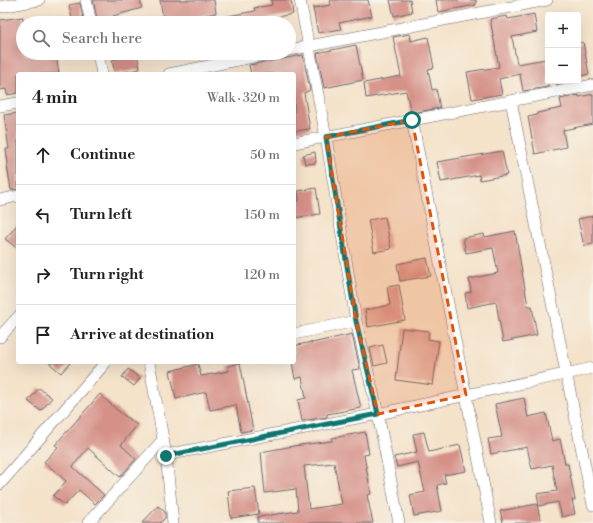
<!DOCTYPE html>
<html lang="en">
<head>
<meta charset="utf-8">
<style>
  :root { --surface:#fff; --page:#f6f6f6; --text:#202124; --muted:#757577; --line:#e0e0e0 }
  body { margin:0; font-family:"Libre Bodoni",serif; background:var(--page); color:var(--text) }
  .controls { position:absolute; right:12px; top:12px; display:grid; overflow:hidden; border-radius:4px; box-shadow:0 4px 16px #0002 }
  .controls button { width:36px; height:36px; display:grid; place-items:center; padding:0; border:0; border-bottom:1px solid var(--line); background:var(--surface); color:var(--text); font:20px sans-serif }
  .stop { position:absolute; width:12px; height:12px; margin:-9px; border:3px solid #0f766e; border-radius:50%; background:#fff }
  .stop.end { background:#0f766e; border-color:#fff; box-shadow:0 1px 4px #0008 }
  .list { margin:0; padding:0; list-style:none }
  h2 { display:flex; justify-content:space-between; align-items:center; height:52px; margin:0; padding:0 16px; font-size:17px }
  h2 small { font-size:13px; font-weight:400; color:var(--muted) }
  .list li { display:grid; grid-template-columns:26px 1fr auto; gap:12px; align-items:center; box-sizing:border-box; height:60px; padding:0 16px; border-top:1px solid var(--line) }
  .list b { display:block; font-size:15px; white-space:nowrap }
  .list em { font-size:13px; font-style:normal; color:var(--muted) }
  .icon { flex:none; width:22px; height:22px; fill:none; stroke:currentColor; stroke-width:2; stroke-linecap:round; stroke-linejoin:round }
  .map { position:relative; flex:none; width:593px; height:523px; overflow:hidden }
  .search { position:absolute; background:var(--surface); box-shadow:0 4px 16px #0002; left:16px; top:16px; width:280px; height:44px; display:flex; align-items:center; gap:10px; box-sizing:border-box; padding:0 14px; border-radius:22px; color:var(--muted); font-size:15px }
  .panel { position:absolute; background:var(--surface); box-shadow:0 4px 16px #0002; left:16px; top:72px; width:280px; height:292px; border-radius:4px }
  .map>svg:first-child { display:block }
</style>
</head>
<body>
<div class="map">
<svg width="593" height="523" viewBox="0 0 593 523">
  <rect width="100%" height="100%" fill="#f7f3e8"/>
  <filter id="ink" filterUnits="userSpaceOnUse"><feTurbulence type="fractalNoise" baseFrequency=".025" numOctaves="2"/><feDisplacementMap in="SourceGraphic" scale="8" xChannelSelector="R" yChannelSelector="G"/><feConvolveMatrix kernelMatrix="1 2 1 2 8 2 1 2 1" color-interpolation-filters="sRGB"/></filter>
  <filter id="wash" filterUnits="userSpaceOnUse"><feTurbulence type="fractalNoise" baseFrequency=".012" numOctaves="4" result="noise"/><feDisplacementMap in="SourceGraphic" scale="16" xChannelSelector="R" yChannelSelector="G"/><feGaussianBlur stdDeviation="0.9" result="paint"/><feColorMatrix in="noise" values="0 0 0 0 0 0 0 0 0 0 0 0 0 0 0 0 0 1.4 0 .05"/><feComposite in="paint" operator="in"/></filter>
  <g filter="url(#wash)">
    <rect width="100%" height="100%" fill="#f4e2c9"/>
    <g id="blocks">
      <path fill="#d59188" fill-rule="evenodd" d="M93 0H140L142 8 113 16 115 23H98Z
        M160 0H214L216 13 181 20V23H164Z
        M271 0H291L293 14 254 21V23H218V18L255 11 254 8 272 5Z
        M330 0H368L372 16 339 23 341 29 318 33 313 8 331 5Z
        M390 0H410L412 12 394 16Z
        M436 0H476V5L438 12Z
        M80 3 84 23H73L69 5Z
        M534 14 537 32 512 37 517 64 546 59 548 68V87L523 91 520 74 499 79 502 94 472 99 467 72 499 67 490 19 507 16 508 19Z
        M23 17V53H25L26 55 36 53H56L59 74H18V93L7 95 6 89 0 90V20Z
        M410 34 411 41 428 37 434 68 428 69 432 90 436 89 440 108 411 113 406 91 366 98 364 83 401 76 393 37Z
        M583 42 589 74 578 77V43Z
        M356 45 363 80 324 88 317 53Z
        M122 53H137L140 69 115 74 112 60 123 57Z
        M303 55 310 90 304 93 310 129 294 131V74H251L249 65Z
        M556 81H576L557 85Z
        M593 94V124L563 130 566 147 535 154 528 117 537 115V113L562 108 560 99 579 95V97Z
        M18 113V189L11 190 7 165 8 164 6 149H9L4 115Z
        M502 151 507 175 480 180 479 175 441 182 437 162Z
        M315 152 316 163 305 164 303 155Z
        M316 188 320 214 294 218V202L299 201 298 191Z
        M593 216V244L584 246 578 219Z
        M385 217 391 249 374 252 368 220Z
        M18 224V249L5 239Z
        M515 231 528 306H532L537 335 503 342 496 302 467 308 465 293 471 292 469 279 498 273 493 248 466 253 463 238 484 234 485 237Z
        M427 258 431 276 400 281 397 264Z
        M399 285 405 320 368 327 365 310 390 305 387 287Z
        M402 328 429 331 428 339 439 341 433 385 396 380Z
        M352 334 360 369 352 370 361 408 327 414V417L302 421 298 400 306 398 302 377 295 379 292 362H294V346L311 342 312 343Z
        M383 345 387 363 374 366 370 348Z
        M48 362H71L61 373Z
        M240 363 253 430 241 432 236 405 210 410 206 392 176 399 170 371 198 364 201 376 229 371 228 366Z
        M128 369 140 378 134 386 122 377Z
        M39 388 52 398 41 411 28 401Z
        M100 394 117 410 137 425 121 445 136 459 120 477 88 448 73 466V467L104 495 95 504 79 490 65 505 53 496 66 481 44 462 58 447 55 445Z
        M524 398 528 417 546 413 552 441 560 439 565 464H568L575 500H572L575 514 562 517 558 502 539 506 537 494 557 491 552 465 532 469 527 447 491 454 488 439 502 437 495 404Z
        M365 432 369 454 364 455 371 494 367 495 373 523H258V517L298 511 296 489 265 493 261 452 293 446 332 441V438ZM334 463 342 504 309 509 304 466Z
        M424 432 429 452 460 445 466 471 444 475 446 483 437 485 442 511 414 516 410 495 425 492 418 462 397 467 394 457 417 452 413 434Z
        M255 488 259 514 231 518 228 491Z
        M537 504 541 523H503L500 511Z
        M158 506 165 512V518L160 523H142Z"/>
    </g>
  </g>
  <g filter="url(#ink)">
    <use href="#blocks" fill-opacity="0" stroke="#6c656d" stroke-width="1"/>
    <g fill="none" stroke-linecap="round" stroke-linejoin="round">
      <g stroke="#6c656d" stroke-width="12">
        <path id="street" d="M86 0 91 23
          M300 0 326 137 356 321 378 414 399 523
          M0 7 39 0
          M289 50 547 0
          M98 53 102 74
          M169 74 273 53
          M511 101 593 505
          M0 106 18 103
          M412 120 491 523
          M294 143 593 85
          M0 200 18 196
          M294 334 356 321
          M0 337 18 317
          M149 362 166 455 173 523
          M166 455 378 414 593 368
          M0 484 106 362
          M88 523 163 440"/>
      </g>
      <use href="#street" stroke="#fff" stroke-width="11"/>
    </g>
  </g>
  <g fill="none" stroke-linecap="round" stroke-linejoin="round" filter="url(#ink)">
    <path stroke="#0f766e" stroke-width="5" d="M166 456 378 414 356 321 326 137 412 120"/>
  </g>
  <path fill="#de560e" fill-opacity="0.2" stroke="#de560e" stroke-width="3" stroke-dasharray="8 5" stroke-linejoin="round" d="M412 120 466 395 378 414 356 321 326 137Z"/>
</svg>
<div class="controls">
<button>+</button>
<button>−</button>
</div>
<div class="stop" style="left:412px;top:120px"></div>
<div class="stop end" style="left:166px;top:456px"></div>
<div class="search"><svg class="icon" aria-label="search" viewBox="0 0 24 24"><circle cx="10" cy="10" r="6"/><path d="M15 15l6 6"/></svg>Search here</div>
<section class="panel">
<h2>4 min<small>Walk · 320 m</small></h2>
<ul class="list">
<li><svg class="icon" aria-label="ahead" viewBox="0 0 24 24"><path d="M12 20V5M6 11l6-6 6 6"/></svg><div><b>Continue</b></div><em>50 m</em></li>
<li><svg class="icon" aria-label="left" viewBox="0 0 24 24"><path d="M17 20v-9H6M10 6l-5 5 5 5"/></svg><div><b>Turn left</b></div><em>150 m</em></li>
<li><svg class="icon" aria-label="right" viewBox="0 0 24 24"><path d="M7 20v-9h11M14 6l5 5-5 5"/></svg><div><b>Turn right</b></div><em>120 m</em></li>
<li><svg class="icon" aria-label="arrive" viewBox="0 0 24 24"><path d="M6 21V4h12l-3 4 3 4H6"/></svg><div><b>Arrive at destination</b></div></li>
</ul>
</section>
</div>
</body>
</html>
